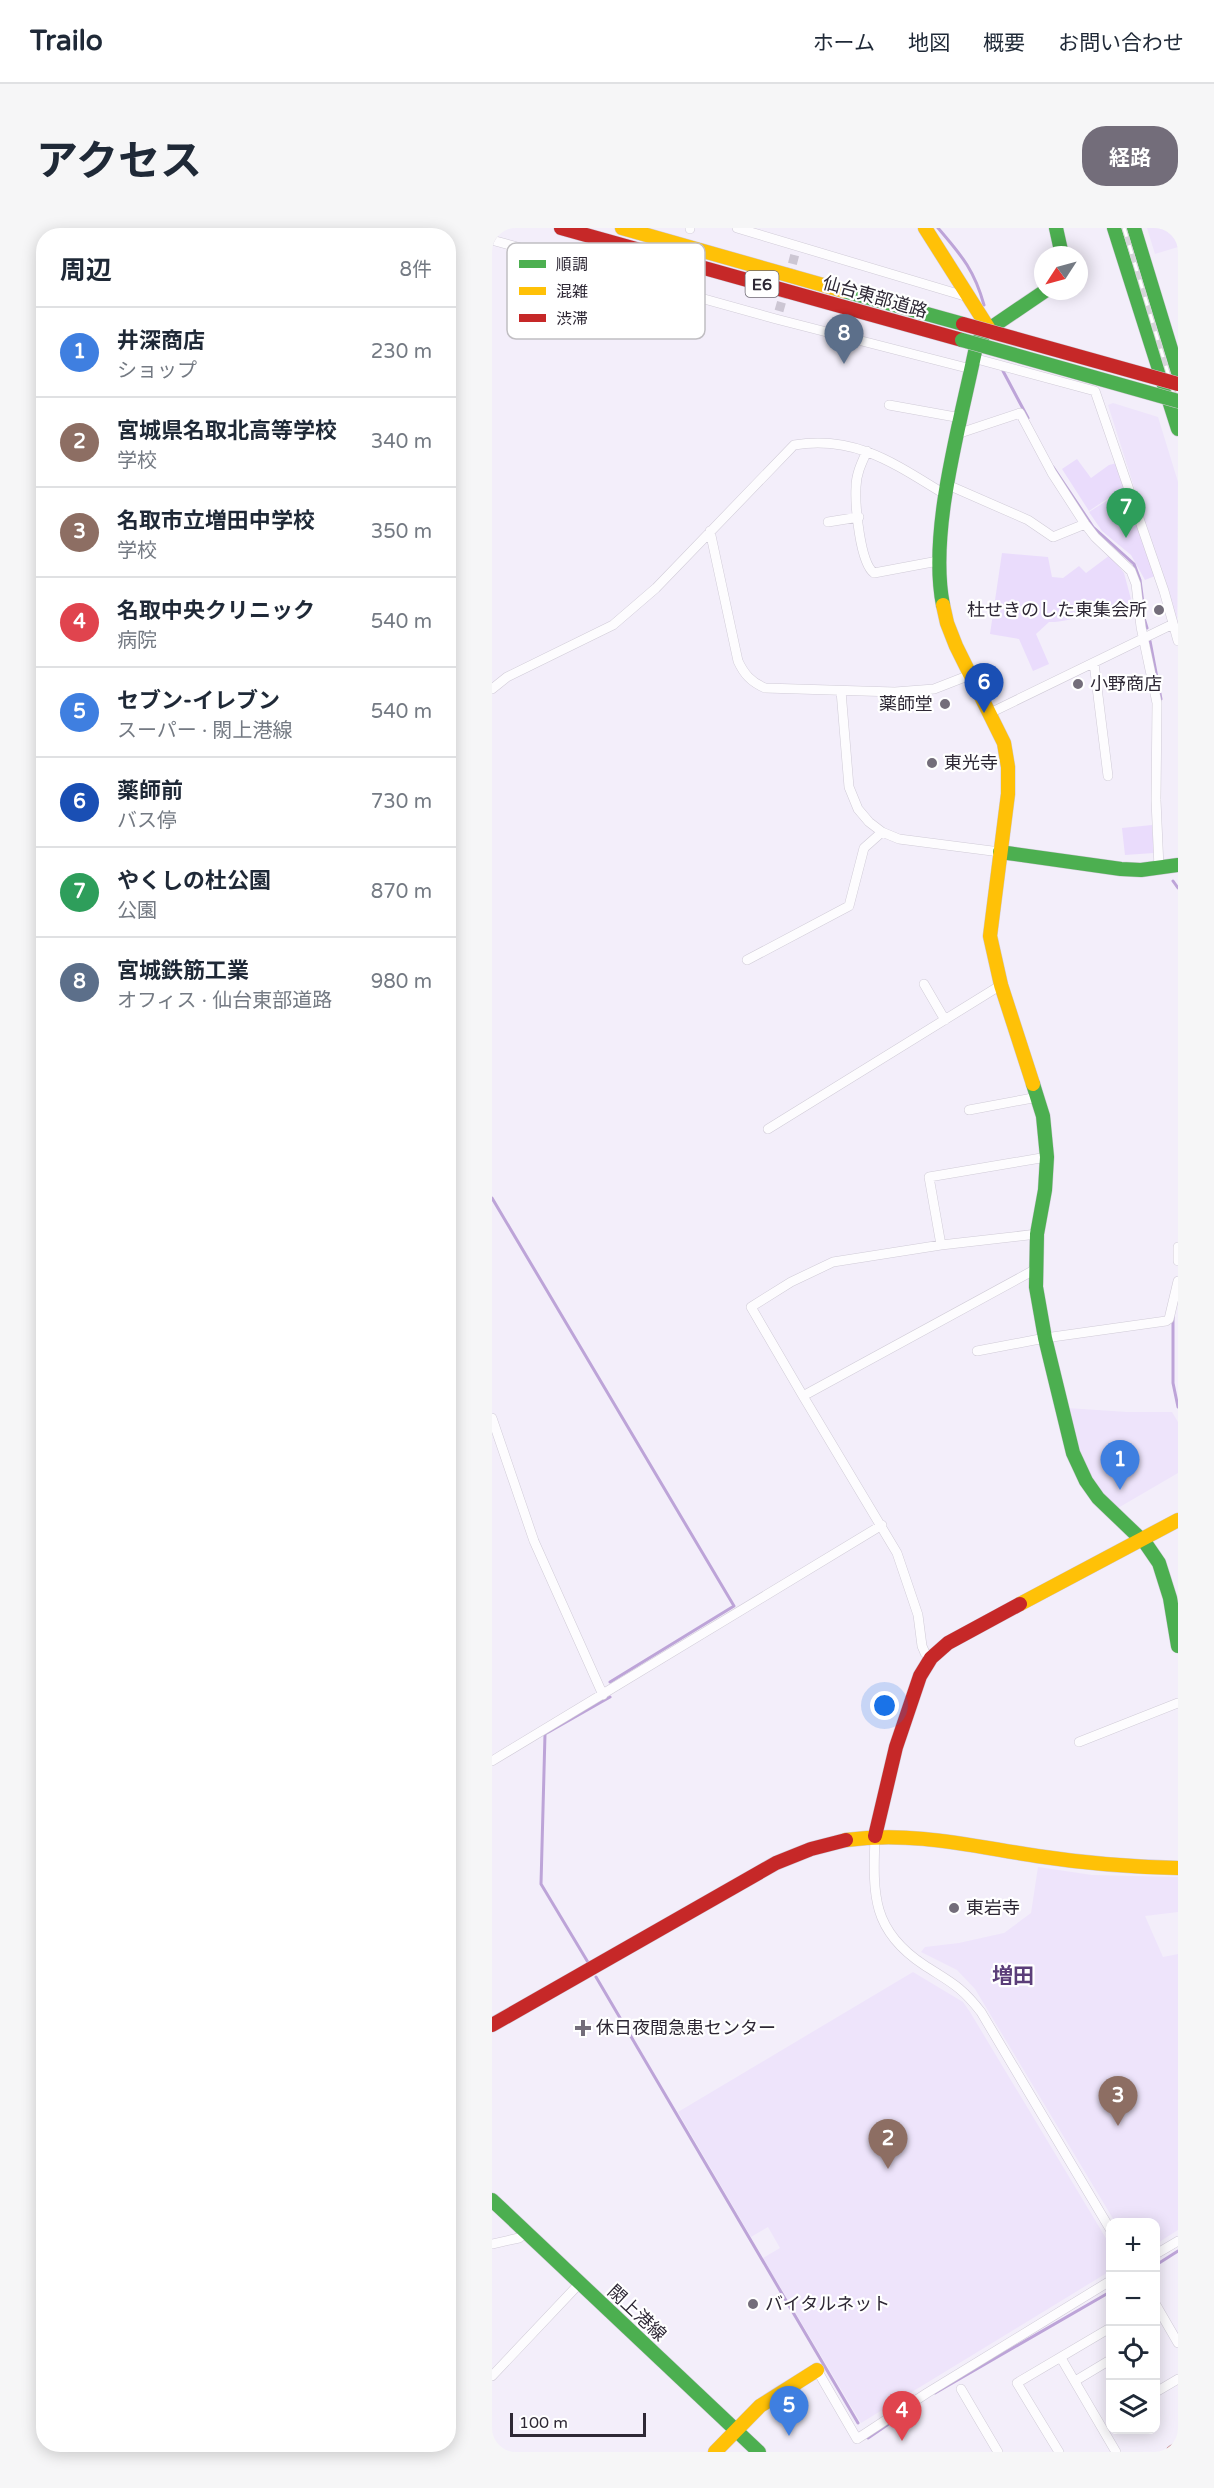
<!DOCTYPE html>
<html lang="ja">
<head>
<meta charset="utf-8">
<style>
  :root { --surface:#fff; --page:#f6f6f7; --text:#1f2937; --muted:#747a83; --line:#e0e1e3; --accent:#736d7a }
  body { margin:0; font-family:"Varela Round","Noto Sans JP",sans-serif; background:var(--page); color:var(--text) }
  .controls { position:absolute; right:18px; bottom:18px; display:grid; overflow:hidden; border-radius:12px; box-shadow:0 3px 15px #0003 }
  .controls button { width:54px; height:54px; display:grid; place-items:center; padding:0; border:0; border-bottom:2px solid var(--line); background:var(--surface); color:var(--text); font:30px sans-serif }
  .compass { position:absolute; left:542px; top:18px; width:54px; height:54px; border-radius:50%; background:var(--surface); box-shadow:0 3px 15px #0003; rotate:234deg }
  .scale { position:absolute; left:18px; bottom:15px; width:136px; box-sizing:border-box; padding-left:6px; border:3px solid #2e2835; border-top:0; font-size:16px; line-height:21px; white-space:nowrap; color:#2e2835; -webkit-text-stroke:4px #fff; paint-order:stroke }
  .you { position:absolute; left:393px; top:1478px; width:21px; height:21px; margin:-15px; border:4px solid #fff; border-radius:50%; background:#1a73e8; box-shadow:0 0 0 9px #1a73e833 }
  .badge { display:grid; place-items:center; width:39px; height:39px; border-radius:50%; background:var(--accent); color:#fff; font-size:20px; font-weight:700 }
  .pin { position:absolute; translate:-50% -50px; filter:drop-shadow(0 2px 3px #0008) }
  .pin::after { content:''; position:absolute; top:32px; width:21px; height:18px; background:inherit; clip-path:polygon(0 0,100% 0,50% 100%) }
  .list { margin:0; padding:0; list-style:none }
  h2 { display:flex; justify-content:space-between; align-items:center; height:78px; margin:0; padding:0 24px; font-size:26px }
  h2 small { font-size:20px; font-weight:400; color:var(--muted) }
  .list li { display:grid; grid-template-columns:39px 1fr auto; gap:18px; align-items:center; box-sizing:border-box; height:90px; padding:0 24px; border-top:2px solid var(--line) }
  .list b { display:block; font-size:22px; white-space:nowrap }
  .list p { margin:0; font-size:20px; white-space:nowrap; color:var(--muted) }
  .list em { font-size:20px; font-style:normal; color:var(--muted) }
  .icon { flex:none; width:33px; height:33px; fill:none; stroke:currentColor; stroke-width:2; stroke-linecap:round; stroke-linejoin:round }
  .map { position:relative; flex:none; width:686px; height:2224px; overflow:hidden; border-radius:24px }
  header { display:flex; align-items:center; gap:36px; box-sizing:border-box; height:84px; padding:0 30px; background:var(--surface); border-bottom:2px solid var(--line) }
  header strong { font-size:28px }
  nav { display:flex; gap:33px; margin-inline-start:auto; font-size:21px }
  .intro { display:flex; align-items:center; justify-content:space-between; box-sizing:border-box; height:144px; padding:0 36px }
  h1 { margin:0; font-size:42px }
  .button { padding:15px 27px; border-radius:24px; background:var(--accent); color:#fff; font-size:21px; font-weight:700 }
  main { display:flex; gap:36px; padding:0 36px }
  aside { flex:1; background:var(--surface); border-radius:24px; box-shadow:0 3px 15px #0003 }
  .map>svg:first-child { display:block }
</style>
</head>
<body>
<header>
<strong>Trailo</strong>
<nav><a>ホーム</a><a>地図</a><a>概要</a><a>お問い合わせ</a></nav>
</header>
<div class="intro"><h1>アクセス</h1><a class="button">経路</a></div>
<main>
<aside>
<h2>周辺<small>8件</small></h2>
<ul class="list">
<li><span class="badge" style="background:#3f7fe0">1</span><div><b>井深商店</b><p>ショップ</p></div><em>230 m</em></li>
<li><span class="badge" style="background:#8d6e63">2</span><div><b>宮城県名取北高等学校</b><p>学校</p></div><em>340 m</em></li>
<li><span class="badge" style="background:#8d6e63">3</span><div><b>名取市立増田中学校</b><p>学校</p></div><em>350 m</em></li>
<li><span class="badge" style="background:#e0444e">4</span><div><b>名取中央クリニック</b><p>病院</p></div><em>540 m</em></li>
<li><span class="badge" style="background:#3f7fe0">5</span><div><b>セブン-イレブン</b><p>スーパー · 閖上港線</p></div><em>540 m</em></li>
<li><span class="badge" style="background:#1a4fb4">6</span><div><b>薬師前</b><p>バス停</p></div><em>730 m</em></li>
<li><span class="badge" style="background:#2e9e5b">7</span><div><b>やくしの杜公園</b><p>公園</p></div><em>870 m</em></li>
<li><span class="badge" style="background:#5c6f8a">8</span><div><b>宮城鉄筋工業</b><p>オフィス · 仙台東部道路</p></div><em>980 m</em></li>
</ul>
</aside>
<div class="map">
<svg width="686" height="2224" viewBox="0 0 686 2224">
  <rect width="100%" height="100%" fill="#f3eefa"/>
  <path fill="#eee4fb" d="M655 0H686V19L663 26Z
    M621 175 666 189 686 254 685 394 616 177Z
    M575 1180 635 1184H680L686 1194V1245L626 1280 610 1265 593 1241Z
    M546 1639 600 1647 686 1649V1684L653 1688 671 1729 686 1726V2002L664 2016V1994H623L483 1761 465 1742 429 1724 433 1719 467 1715 512 1705 539 1685Z
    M421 1744 471 1774 478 1784 618 2017V2043L369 2195 271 2030 288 2020 276 1999 259 2009 186 1884Z"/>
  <path fill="#eadcfc" d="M585 231 599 250 617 237 625 235 633 259 597 283 570 241Z
    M633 261 663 348 653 352 639 327 610 303 597 284Z
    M510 325 556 329 560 349 571 350 587 338 594 345 618 327 632 345 640 375C619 380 575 395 557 394L544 406 557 436 541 443 527 411 498 406Z
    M660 597 662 625 633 627 630 600Z"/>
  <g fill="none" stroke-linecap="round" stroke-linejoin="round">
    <path stroke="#bda4d8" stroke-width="3" d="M446 0C469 27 482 41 492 77
      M511 143 536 190
      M561 239 601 299 642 336 648 352 652 383
      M652 390 655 400
      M658 413 669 471
      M681 653 686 660
      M0 970 242 1378 118 1454
      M681 1089V1155L686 1179
      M97 1736 49 1656 53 1506 118 1469
      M104 1749 366 2195
      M664 2037 686 2023
      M443 2165 618 2064
      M376 2210 423 2178"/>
    <path stroke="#ccc6d3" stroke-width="9" stroke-dasharray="9 4.5" stroke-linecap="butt" d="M297 49 303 26
      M287 83 293 62"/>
    <g stroke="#d0cbd7" stroke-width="10">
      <path id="street" d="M245 0 476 69
        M198 1V0
        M0 12 284 91 479 141
        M182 63 185 50
        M481 130 603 163 672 363 686 413
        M397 177 469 190
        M465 206 528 185 560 245 593 296 603 309 639 343 644 356 649 399 665 475 664 572 667 640
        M375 223C370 234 364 246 364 259 363 278 368 335 382 345L446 333
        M456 257 536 292 561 309 593 296
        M336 294 367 289
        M218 303 246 433C252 446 259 454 273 460L403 464 442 461 478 447
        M602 435 616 548
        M0 461 15 449 121 397 164 360 302 217C364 207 403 236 454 267
        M349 463 357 559 366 581 377 594 390 604 407 611 508 624
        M498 485 681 396
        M255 732 357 678 372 620 390 604
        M432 756 453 792
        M477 882 546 869
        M276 901 509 757
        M449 1017 437 949 555 929
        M686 1019V1033
        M485 1123 553 1110 674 1093 677 1091 686 1053
        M311 1168 259 1079 299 1054 341 1034 449 1017 545 1006
        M0 1190 42 1313 111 1467
        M439 1430 433 1425 430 1418 426 1387 405 1325 311 1168 544 1041
        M587 1514 686 1475
        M0 1533 390 1297
        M383 1608C381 1666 379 1702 432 1737 458 1754 469 1758 489 1784L618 2001
        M0 2016 27 2010 34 2004
        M664 2026 686 2013
        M664 2077 686 2115
        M569 2130 624 2224
        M325 2142 365 2211 435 2165 618 2053
        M0 2148 87 2056
        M583 2153 618 2132
        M469 2161 506 2224
        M664 2164 686 2151
        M567 2224 525 2155 618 2100"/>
    </g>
    <g stroke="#d0cbd7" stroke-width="15">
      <path id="fast" d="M564 0 570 27
        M622 0 686 201
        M642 0 686 144
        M352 63 471 96
        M451 377C436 302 470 190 485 114L497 101 553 63
        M508 624 629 641 649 642 686 637
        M541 856 551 888 555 929 553 962 545 1006 544 1059 553 1110 581 1225 594 1253 606 1270 654 1316 667 1335 678 1370 686 1418
        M0 1972 267 2224"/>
    </g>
    <g stroke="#d0cbd7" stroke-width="15">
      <path id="slow" d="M130 0 352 63
        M433 0 497 101
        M451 377 455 395 464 418 512 515 516 539V566L498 708 509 757 541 856
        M528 1376 686 1292
        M354 1612C421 1603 479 1618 545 1628 591 1635 639 1639 686 1640
        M223 2224 268 2178 325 2142"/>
    </g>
    <g stroke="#d0cbd7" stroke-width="15">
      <path id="jam" d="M69 0 470 112
        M383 1608 404 1519 428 1448 439 1430 456 1415 528 1376
        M0 1797 284 1635 319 1621 354 1612
        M681 2224 686 2221"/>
    </g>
    <use href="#street" stroke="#fdfcfe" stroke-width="9"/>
    <use href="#fast" stroke="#4caf50" stroke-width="14"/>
    <use href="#slow" stroke="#ffc107" stroke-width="14"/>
    <use href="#jam" stroke="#c62828" stroke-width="14"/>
    <g stroke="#d7d5da" stroke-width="5">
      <path id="rail" d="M632 0 686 178"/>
    </g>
    <use href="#rail" stroke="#fff" stroke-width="3" stroke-dasharray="9" stroke-linecap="butt"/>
    <g stroke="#cdc9d1" stroke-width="15" stroke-linecap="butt">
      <path id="fast-bridge" d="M470 112 686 173"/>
    </g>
    <g stroke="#cdc9d1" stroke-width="15" stroke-linecap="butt">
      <path id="jam-bridge" d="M471 96 686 156"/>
    </g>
    <use href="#fast-bridge" stroke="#4caf50" stroke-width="14"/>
    <use href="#jam-bridge" stroke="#c62828" stroke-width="14"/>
  </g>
  <g fill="#736d7a" stroke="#fff" stroke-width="2">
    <circle cx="667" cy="382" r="6"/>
    <circle cx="586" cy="456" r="6"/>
    <circle cx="453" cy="476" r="6"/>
    <circle cx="440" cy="535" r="6"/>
    <circle cx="462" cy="1680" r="6"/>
    <path d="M88 1791h6v6h6v6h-6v6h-6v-6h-6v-6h6z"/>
    <circle cx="261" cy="2076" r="6"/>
  </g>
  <g text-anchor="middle" stroke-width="4.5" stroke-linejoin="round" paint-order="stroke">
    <rect fill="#fff" stroke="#6d6872" stroke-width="1.5" x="253.5" y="43" width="33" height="26" rx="4.5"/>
    <g font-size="16" font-weight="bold" fill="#2e2835">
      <text x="270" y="62">E6</text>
    </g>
    <g font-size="18" fill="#2e2835" stroke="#fff">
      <text transform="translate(383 69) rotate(16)" y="6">仙台東部道路</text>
      <text transform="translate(145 2085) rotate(43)" y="6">閖上港線</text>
    </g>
    <g font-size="18" fill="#2e2835" stroke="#fff" text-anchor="start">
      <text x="655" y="388" text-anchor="end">杜せきのした東集会所</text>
      <text x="598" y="462">小野商店</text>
      <text x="441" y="482" text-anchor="end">薬師堂</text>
      <text x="452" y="541">東光寺</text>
      <text x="474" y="1686">東岩寺</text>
      <text x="104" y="1806">休日夜間急患センター</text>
      <text x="273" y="2082">バイタルネット</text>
    </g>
    <g font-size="21" font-weight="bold" fill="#5b3e79" stroke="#fff">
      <text x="521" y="1755">増田</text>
    </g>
  </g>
  <rect x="15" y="15" width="198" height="96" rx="9" fill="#fff" stroke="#c0bec2" stroke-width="1.5"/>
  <rect x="27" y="32" width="27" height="8" fill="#4caf50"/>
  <rect x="27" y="59" width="27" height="8" fill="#ffc107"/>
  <rect x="27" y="86" width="27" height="8" fill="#c62828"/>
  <g font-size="16" fill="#2e2835">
    <text x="64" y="42">順調</text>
    <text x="64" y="69">混雑</text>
    <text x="64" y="96">渋滞</text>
  </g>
</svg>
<div class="controls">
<button>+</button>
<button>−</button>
<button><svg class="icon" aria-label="locate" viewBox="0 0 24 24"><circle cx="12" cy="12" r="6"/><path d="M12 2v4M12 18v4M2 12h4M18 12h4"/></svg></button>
<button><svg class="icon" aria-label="layers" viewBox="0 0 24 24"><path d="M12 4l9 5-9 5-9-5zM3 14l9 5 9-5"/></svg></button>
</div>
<svg class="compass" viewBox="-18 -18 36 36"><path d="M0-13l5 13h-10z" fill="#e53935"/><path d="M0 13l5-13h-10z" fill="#747a83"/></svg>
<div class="scale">100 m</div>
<div class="you"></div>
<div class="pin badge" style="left:628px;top:1262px;background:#3f7fe0">1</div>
<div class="pin badge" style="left:396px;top:1941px;background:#8d6e63">2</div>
<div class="pin badge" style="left:626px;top:1898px;background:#8d6e63">3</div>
<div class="pin badge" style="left:410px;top:2213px;background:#e0444e">4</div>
<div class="pin badge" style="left:297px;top:2208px;background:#3f7fe0">5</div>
<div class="pin badge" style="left:492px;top:485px;background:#1a4fb4">6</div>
<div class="pin badge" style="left:634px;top:310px;background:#2e9e5b">7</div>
<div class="pin badge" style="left:352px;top:136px;background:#5c6f8a">8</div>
</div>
</main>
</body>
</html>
